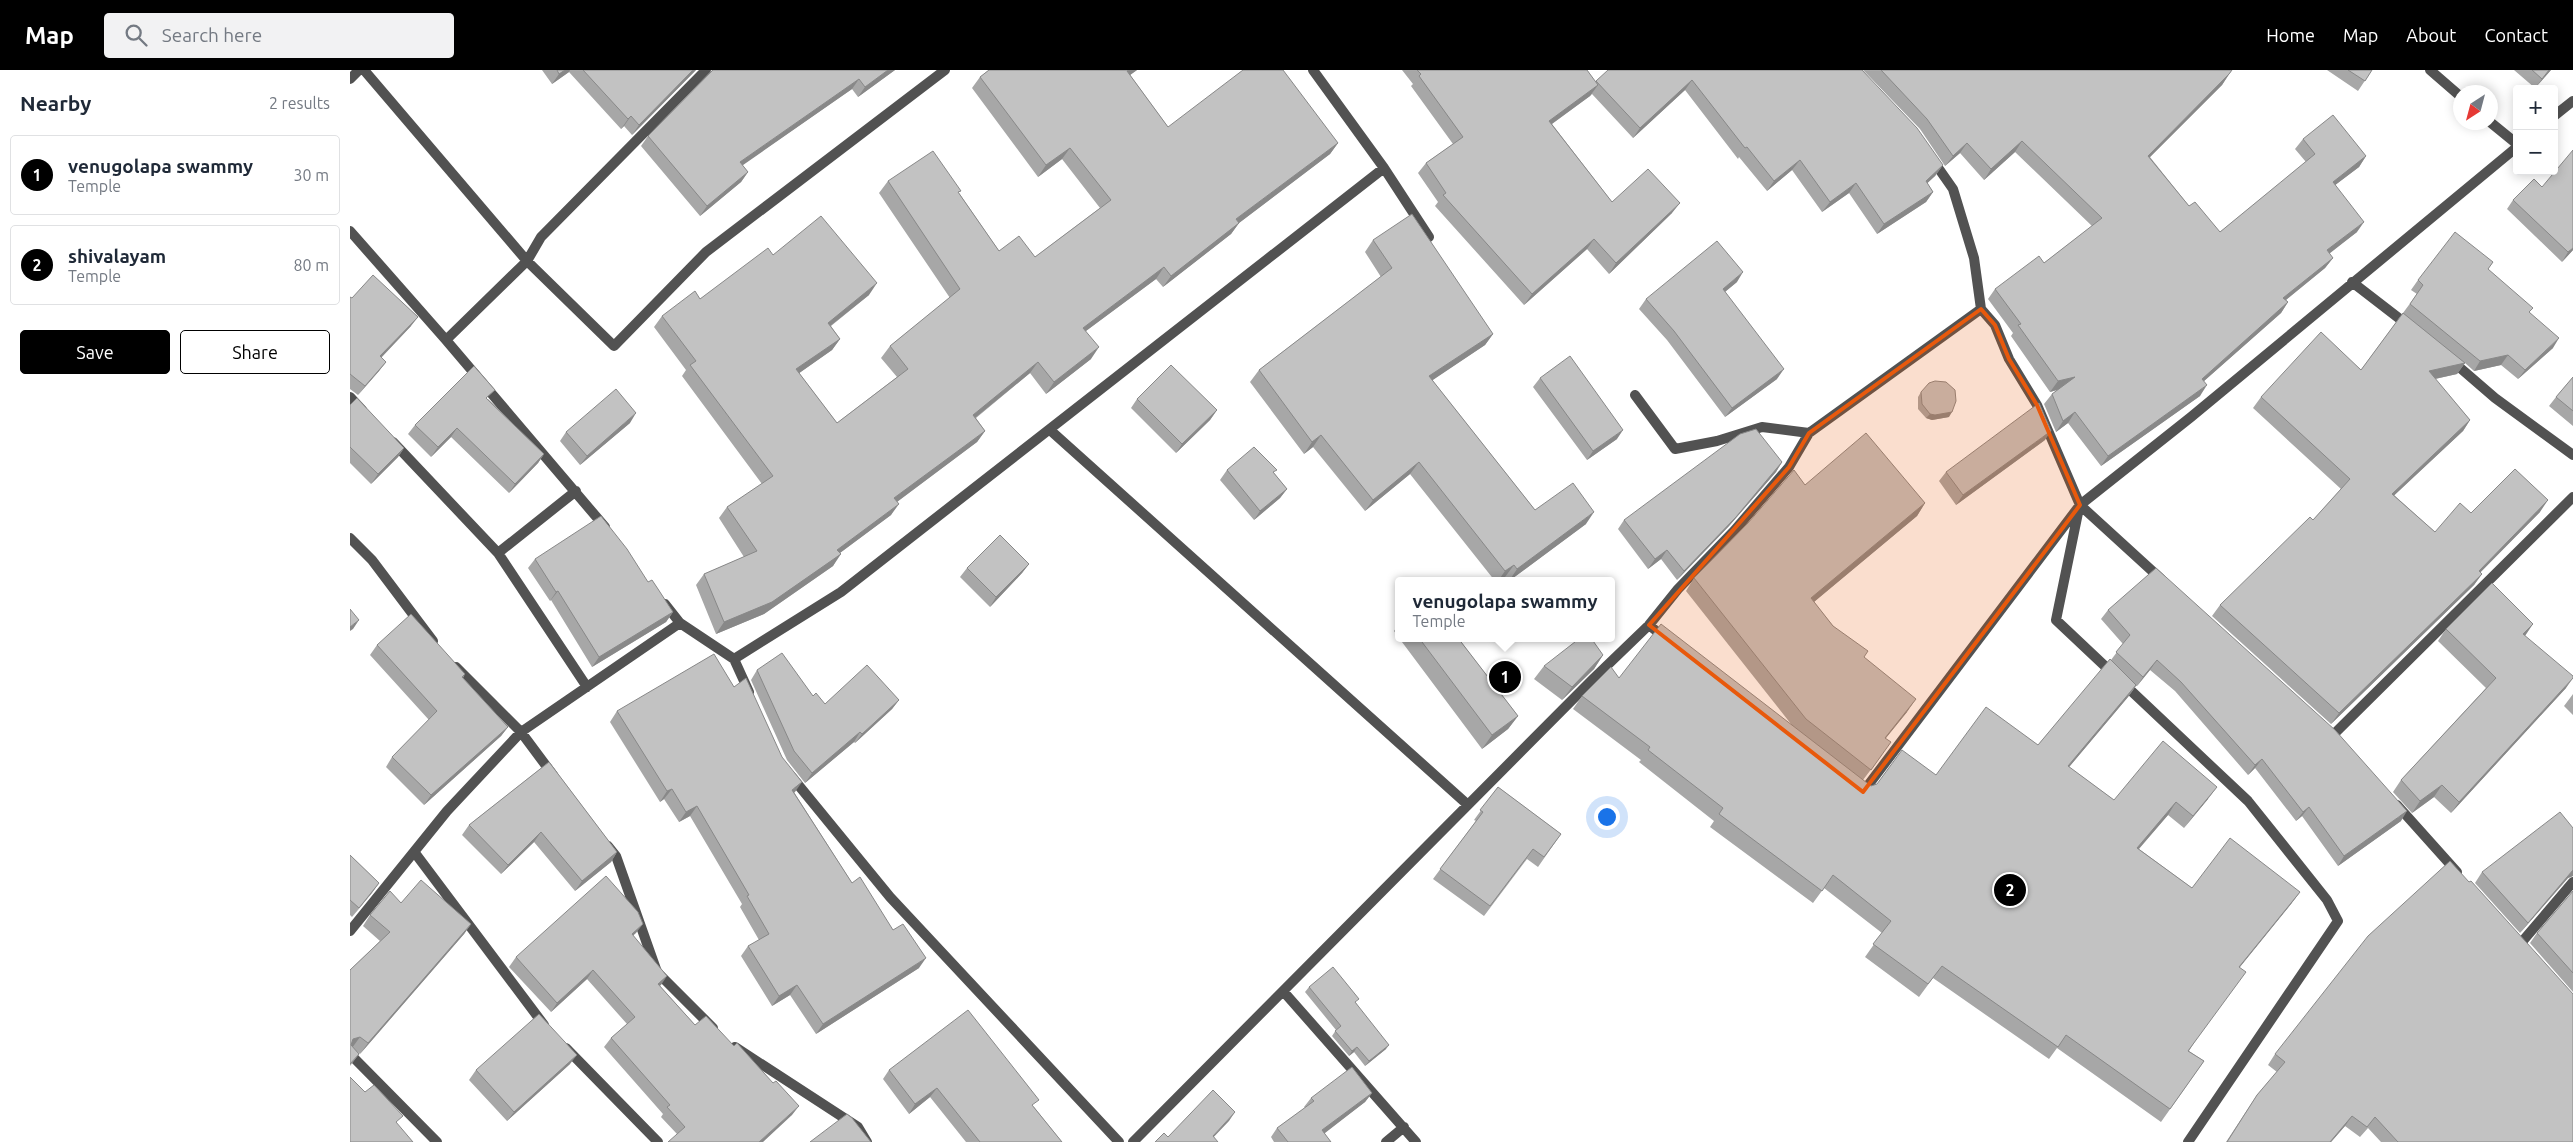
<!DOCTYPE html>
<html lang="en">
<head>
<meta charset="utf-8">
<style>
  :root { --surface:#fff; --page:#f2f2f3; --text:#1f2937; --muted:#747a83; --line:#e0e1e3; --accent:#000 }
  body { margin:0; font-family:Ubuntu,sans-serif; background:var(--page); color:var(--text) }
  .controls { position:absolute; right:15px; top:15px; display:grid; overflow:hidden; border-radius:5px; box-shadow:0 2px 12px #0003 }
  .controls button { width:45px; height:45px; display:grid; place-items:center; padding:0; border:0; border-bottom:1px solid var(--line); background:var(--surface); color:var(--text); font:25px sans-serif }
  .compass { position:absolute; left:2103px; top:15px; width:45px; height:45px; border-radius:50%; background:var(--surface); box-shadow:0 2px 12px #0003; rotate:216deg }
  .you { position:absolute; left:1256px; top:746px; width:18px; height:18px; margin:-12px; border:4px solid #fff; border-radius:50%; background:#1a73e8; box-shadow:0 0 0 8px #1a73e833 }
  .badge { display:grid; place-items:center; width:32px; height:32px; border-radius:50%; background:var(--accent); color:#fff; font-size:16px; font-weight:700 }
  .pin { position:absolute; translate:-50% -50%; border:2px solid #fff; box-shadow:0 1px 5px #0006 }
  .popup { position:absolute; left:1045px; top:507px; width:220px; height:65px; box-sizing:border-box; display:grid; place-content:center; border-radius:5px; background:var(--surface); filter:drop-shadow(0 1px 4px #0005); font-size:16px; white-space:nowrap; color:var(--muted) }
  .popup b { font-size:19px; color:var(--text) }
  .popup::after { content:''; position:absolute; left:50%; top:100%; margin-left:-10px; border:10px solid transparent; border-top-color:var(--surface) }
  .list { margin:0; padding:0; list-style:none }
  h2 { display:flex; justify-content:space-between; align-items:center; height:65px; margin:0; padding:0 20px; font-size:21px }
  h2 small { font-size:16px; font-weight:400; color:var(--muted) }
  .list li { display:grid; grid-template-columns:32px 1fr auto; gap:15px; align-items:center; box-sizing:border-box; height:80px; margin:0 10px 10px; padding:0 10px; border:1px solid var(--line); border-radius:5px }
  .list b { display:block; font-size:19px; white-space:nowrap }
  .list p { margin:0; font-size:16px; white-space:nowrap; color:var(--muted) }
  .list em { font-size:16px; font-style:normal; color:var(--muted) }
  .actions { display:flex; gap:10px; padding:15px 20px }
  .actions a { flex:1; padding:11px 0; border:1px solid var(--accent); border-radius:5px; text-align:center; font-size:18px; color:var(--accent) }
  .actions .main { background:var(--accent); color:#fff }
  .icon { flex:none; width:28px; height:28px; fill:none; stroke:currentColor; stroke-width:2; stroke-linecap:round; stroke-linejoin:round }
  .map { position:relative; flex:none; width:2223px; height:1072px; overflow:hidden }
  header { display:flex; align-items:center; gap:30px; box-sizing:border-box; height:70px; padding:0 25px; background:var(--accent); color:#fff }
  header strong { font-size:24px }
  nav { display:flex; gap:28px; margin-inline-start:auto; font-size:18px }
  .search { width:350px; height:45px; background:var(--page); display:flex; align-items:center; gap:12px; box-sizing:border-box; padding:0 18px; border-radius:5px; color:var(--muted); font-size:19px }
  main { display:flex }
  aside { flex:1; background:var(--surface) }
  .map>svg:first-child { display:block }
</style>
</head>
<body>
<header>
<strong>Map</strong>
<div class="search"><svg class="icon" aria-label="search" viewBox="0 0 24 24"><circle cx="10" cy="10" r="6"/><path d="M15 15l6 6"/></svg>Search here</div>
<nav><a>Home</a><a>Map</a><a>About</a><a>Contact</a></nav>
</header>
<main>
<aside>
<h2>Nearby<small>2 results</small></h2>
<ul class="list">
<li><span class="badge">1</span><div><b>venugolapa swammy</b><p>Temple</p></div><em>30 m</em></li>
<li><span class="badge">2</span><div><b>shivalayam</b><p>Temple</p></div><em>80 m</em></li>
</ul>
<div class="actions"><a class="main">Save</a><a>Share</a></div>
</aside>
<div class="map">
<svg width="2223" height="1072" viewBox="0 0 2223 1072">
  <rect width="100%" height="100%" fill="#fff"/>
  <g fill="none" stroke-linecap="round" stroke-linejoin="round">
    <path stroke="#525252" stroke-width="10" d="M14 0 177 191 191 167 356 0
      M963 0 1034 98 1079 167
      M2080 0 2110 26
      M0 9 9 0
      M2204 46 2223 31
      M2140 52 2167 74
      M1582 89 1603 119 1624 188 1631 239 1645 255 1659 289 1687 335 1730 435 1811 509
      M0 161 96 270
      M2002 212 2059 256
      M2101 290 2145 328 2223 385
      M1285 325 1325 379 1367 371 1412 357 1459 363
      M0 327 12 340
      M700 360 1118 735
      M43 372 148 483 237 617
      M1729 438 1706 550 1898 731 1977 830 1988 851 1838 1072
      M255 457 96 270 177 191 264 276 356 182 595 0
      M0 468 22 490 83 571
      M148 483 226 421
      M315 534 330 553 384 589 399 622
      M1299 555 1328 519 1384 461 1439 397 1459 363 1631 239
      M384 589 491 522 1034 98
      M106 597 171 662 203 705
      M1983 665 2223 427
      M441 706 540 827 769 1072
      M1511 721 1513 722 1730 435 1841 347 2167 77
      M2047 735 2107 802
      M258 776 266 786 307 902 363 958
      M65 783 194 955
      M0 861 97 741 171 662 330 553
      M2171 873 2223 812
      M933 921 1066 1072
      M385 977 508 1057 517 1072
      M216 978 308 1072
      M0 984 87 1072
      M783 1072 1243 609 1299 555 1316 569
      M1036 1072 1054 1057"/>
  </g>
  <path fill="#a7a7a7" d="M192 0H346L282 65 274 56 271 59 219 2 202 14Z
    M362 0H545L508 27 502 19 392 95 398 102 391 112 350 146 291 76 298 66Z
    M639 0H787L780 5 818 57 988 73 980 84 889 153 881 164 813 217 806 209 736 261 741 289 696 324 680 303 626 348 635 361 627 372 547 432 541 445 490 483 483 496 414 544 366 564 346 515 354 504 394 487 369 448 377 437 412 414 332 306 336 300 304 257 312 246 350 229 423 185 519 225 481 256 490 269 482 280 449 303 487 353 547 307 531 288 540 276 600 228 529 123 538 111 609 123 649 181 685 187 750 138 712 89 688 107 622 18 630 7Z
    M1052 0H1237L1245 12 1246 11 1512 0 1593 95 1585 106 1577 113 1583 122 1576 132 1527 164 1499 123 1472 142 1442 100 1417 121 1389 87 1388 89 1335 20 1283 68 1242 24 1240 26 1202 54 1262 132 1322 143 1259 204 1237 179 1174 235 1085 136 1088 132 1068 103 1076 93 1103 74 1061 16 1063 14Z
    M1513 0H1882L1872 15 1800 87 1839 136 1870 162 1956 92 1945 79 1953 69 2016 86 2009 97 1985 115 2007 162 1979 183 1983 188 1975 198 1936 230 1938 232 1931 243 1854 311 1850 326 1751 396 1718 353 1706 362 1694 334 1702 324 1707 320 1700 322 1661 266 1663 263 1638 229 1645 219 1694 193 1742 156 1665 82 1634 110 1610 83 1595 96 1570 59Z
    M1977 0H2022L2008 21Z
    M2164 0H2201L2185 18Z
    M2163 130 2223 180 2212 192 2157 139Z
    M1023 170 1143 264 1135 275 1082 310 1185 440 1236 454 1159 511 1155 507 1150 511H1145L1060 404 1015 441 963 377 954 384 900 312 909 300 1031 207 1015 182Z
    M2143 192 2138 199 2180 243 2203 278 2168 309 2151 295 2124 301 2115 293 2107 304 2085 309 2120 350 2113 361 2044 425 2085 462 2121 443 2190 442 2130 502 2132 504 2124 515 1981 654 1862 546 1870 535 1963 450 1991 419 1903 338 1911 327 2011 300 2067 224 2061 220 2068 210Z
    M1387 212 1375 222 1427 309 1375 347 1317 270 1289 239 1296 229Z
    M0 227 2 228 61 256 31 288 36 292 29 301 8 325 0 319Z
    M2223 307V356L2199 336 2206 327Z
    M1190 308 1267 369 1237 390 1183 317Z
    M1571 322 1599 347 1582 350 1576 348 1568 339V327Z
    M138 329 194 384 188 393 159 423 101 367 81 387 58 364 65 355Z
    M787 329 867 340 860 350 826 383 781 338Z
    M0 335 54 378 48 387 21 414 0 393Z
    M280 353 230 395 210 371 216 362Z
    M1695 370 1606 435 1589 411 1596 402Z
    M1432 392 1426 402 1379 456 1327 510 1311 489 1298 499 1268 459 1274 450Z
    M877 400 924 403 937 419 930 428 904 450 870 410Z
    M1455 415 1575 433 1567 446 1464 532 1483 556 1514 587 1557 642 1536 668 1532 685 1513 710 1521 716 1586 705 1688 675 1761 590 1773 574 1751 549 1758 540 2051 751 1988 796 1952 746 1946 751 1905 698 1898 705 1825 621 1800 600 1787 616H1786L1778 627 1719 697 1764 730 1858 729 1834 758 1818 745 1789 779 1842 818 1950 822 1941 834 1890 897 1839 981 1854 991 1811 1052 1707 978 1699 989 1583 908 1569 927 1515 887 1532 863 1474 818 1463 833 1360 757 1364 751 1289 692 1291 690 1223 639 1232 626 1269 608 1441 654 1336 521 1344 508Z
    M185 489 298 512 323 542 316 552 242 597 201 530 200 531 178 498Z
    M679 494 672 503 640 537 610 507 617 498Z
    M1049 554V568L1044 561Z
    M2096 559 2175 566 2216 618 2101 743 2084 727 2062 743 2043 722 2051 710 2136 618 2088 571Z
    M1049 568H1108L1168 646 1158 659 1132 679Z
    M27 575 115 604 113 608 158 657 151 666 74 735 36 697 42 687 79 650 20 585Z
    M1253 585 1244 599 1212 630 1184 609 1194 596Z
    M407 600 463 626 475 634 549 630 542 639 505 673 504 672 455 713 437 690 401 610Z
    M2223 624V645L2214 636Z
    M267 641 444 722 502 813 543 860 569 898 466 964 440 925 422 936 391 886 398 876 409 870 390 837 392 834 340 746 329 752 314 729 310 732 260 652Z
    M199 692 267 782 261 792 225 821 184 772 151 804 112 765 119 755Z
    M1148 717 1211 764 1188 797 1177 789 1134 846 1083 809 1126 751 1124 750Z
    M2223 758V806L2218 808 2170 863 2125 813 2132 802Z
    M0 785 29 813 2 847 0 845Z
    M2223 821V922L2180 873 2187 863Z
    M51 833 121 854 114 864 10 984 6 981 9 984 0 996V900L30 871 13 856 20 845Z
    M293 854 283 865 310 916 345 955 442 1045 327 1064 311 1047 313 1044 254 977 261 968 277 954 237 909 201 942 159 897 166 887Z
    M959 917 1006 933 1036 979 1015 996 1004 982 999 986 982 966 986 960 955 922Z
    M1925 984 2223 1072H2031L2018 1058 2010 1067 1995 1056 1981 1072H1876L1907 1025 1927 1002 1918 995Z
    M220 994 157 1051 119 1010 126 1000Z
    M539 1000 684 1037 712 1072H616L580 1027 559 1044 533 1009Z
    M1022 1023 1015 1032 974 1063 981 1072H924L921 1067 927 1058 955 1038 954 1037 961 1028Z"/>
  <path fill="#888" d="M215 0H220L219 2 202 14 209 4Z
    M343 0H346L282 65 289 55Z
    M538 0H545L508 27 515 17Z
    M779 0H787L769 13 777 1Z
    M2199 0H2201L2185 18Z
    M1879 4 1872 15 1791 96 1798 86Z
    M509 9 502 19 383 102 390 92Z
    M1342 10 1335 20 1283 68 1290 58Z
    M1248 15 1240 26 1192 61 1199 51Z
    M281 46 274 56 271 59 278 49Z
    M1672 71 1665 82 1634 110 1641 99Z
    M988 73 980 84 889 153 881 164 813 217 821 206 886 149Z
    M1617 73 1610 83 1595 96 1603 86Z
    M720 78 712 89 688 107 696 95Z
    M2016 86 2009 97 1976 122 1983 112Z
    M1450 90 1442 100 1417 121 1424 111Z
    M1593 95 1585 106 1569 121 1576 111Z
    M398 102 391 112 350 146 357 136Z
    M1506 113 1499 123 1472 142 1480 132Z
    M1583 122 1576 132 1527 164 1534 154Z
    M1330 133 1322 143 1259 204 1266 193Z
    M2014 152 2007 162 1970 191 1977 180Z
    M1244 169 1237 179 1174 235 1182 224Z
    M2223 178V180L2212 192 2218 182Z
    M1983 188 1975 198 1926 238 1933 228Z
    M814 197 806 209 725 269 733 258Z
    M1393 202 1387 212 1366 229 1373 219Z
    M527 213 519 225 470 264 478 253Z
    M1938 232 1931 243 1845 319 1852 309Z
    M68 247 61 256 23 296 30 286Z
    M1143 264 1135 275 1071 318 1079 306Z
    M2209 268 2203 278 2168 309 2175 300Z
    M490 269 482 280 438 311 446 299Z
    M749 277 741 289 696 324 704 312Z
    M2158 285 2151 295 2124 301 2130 291Z
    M36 292 29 301 8 325 15 316Z
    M688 292 680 303 615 356 623 345Z
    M2115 293 2107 304 2071 312 2079 301Z
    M1434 299 1427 309 1375 347 1382 338Z
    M1725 307 1717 317 1700 322 1708 311Z
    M1857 315 1850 326 1751 396 1758 386Z
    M867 340 860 350 826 383 832 374Z
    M1602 342 1599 347 1582 350 1576 348 1580 344Z
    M1725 342 1718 353 1706 362 1713 351Z
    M286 343 280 353 230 395 237 386Z
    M2120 350 2113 361 2034 435 2042 424Z
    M107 358 101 367 81 387 88 377Z
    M1273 360 1267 369 1237 390 1243 381Z
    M635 361 627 372 536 440 544 428Z
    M1701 361 1695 370 1606 435 1613 425Z
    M971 365 963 377 954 384 962 372Z
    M54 378 48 387 21 414 28 404Z
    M194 384 188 393 159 423 165 414Z
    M1069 392 1060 404 1015 441 1023 430Z
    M1432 392 1426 402 1379 456 1327 510 1334 501Z
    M937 419 930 428 904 450 910 441Z
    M2198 430 2190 442 2121 512 2129 501Z
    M1575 433 1567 446 1453 541 1461 528Z
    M549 434 541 445 479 491 487 480Z
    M1244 442 1236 454 1159 511 1167 499Z
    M1317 480 1311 489 1298 499 1305 489Z
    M491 484 483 496 414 544 366 564 374 552Z
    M679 494 672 503 640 537 646 527Z
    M1164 495 1155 507 1150 511H1148L1155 501Z
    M2132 504 2124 515 1981 654 1989 643Z
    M208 521 201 530 200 531 206 522Z
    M323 542 316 552 242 597 249 587Z
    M9 550 3 559 0 561V557Z
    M2183 554 2175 566 2173 564Z
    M1253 585 1244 599 1212 630 1222 617Z
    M1807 590 1800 600 1787 616 1793 607Z
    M2223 608 2216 618 2101 743 2109 732Z
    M1786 615 1778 627 1709 709 1718 696Z
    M1566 629 1557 642 1526 680 1535 668Z
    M549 630 542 639 505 673 512 664Z
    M1168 646 1158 659 1132 679 1142 665Z
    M158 657 151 666 74 735 81 725Z
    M510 662 504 672 455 713 462 703Z
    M1912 689 1905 698 1898 705 1905 695Z
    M452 712 445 722 435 730 442 720Z
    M2092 715 2084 727 2062 743 2070 731Z
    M1867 717 1858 729 1834 758 1843 746Z
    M322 719 314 729 310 732 317 721Z
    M1826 732 1818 745 1779 790 1787 778Z
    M347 736 340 746 329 752 336 742Z
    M1959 737 1952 746 1946 751 1953 742Z
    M2057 741 2051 751 1988 796 1994 786Z
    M191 762 184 772 151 804 158 795Z
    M267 782 261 792 225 821 232 811Z
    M2223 800V806L2218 808 2170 863 2178 853Z
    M29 813 22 823 2 847 9 838Z
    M1950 822 1941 834 1880 909 1889 897Z
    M121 854 114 864 10 984 18 973Z
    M293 854 286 863 275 873 282 864Z
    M576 888 569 898 466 964 473 954Z
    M243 900 237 909 201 942 207 933Z
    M317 906 311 915 302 923 308 914Z
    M447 915 440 925 422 936 429 926Z
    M10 967 2 978H0L3 969Z
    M1039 975 1036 979 1015 996 1019 991Z
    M1007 977 1004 982 999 986 1002 981Z
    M227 985 220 994 157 1051 164 1042Z
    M587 1018 580 1027 559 1044 565 1034Z
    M1022 1023 1015 1032 966 1070 972 1060Z
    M449 1036 442 1045 413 1072H409Z
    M885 1042 879 1051 859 1072 863 1066Z
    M2002 1046 1995 1056 1981 1072H1980Z"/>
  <path fill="#c2c2c2" stroke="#888" d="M207 0H215L209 4Z
    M233 0H343L289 55 281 46 278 49Z
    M363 0H538L515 17 509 9 390 92 398 102 357 136 298 66Z
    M639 0H779L777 1 818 57 893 0H933L988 73 886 149 889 153 821 206 814 197 733 258 749 277 704 312 688 292 623 345 635 361 544 428 549 434 487 480 491 484 422 532 374 552 354 504 407 481 377 437 423 406 340 295 346 291 312 246 345 221 350 229 418 178 423 185 471 146 527 213 478 253 490 269 446 299 487 353 558 299 540 276 610 219 538 111 583 81 611 121 608 122 649 181 669 166 685 187 761 130 720 78 696 95 630 7Z
    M1067 0H1237L1248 15 1199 51 1262 132 1298 99 1330 133 1266 193 1244 169 1182 224 1093 125 1096 123 1076 93 1113 67 1069 6 1071 4Z
    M1258 0H1512L1567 58 1593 95 1576 111 1583 122 1534 154 1506 113 1480 132 1450 90 1424 111 1397 77 1395 78 1342 10 1290 58 1246 11Z
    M1531 0H1882L1879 4 1798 86 1839 136 1845 132 1870 162 1965 84 1953 69 1983 45 2016 86 1983 112 2014 152 1977 180 1983 188 1933 228 1938 232 1852 309 1857 315 1758 386 1725 342 1713 351 1702 324 1725 307 1708 311 1668 255 1671 254 1645 219 1689 186 1694 193 1752 148 1672 71 1641 99 1617 73 1603 86 1577 49Z
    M1998 0H2022L2015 11Z
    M2182 0H2199L2192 9Z
    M2223 80V178L2218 182 2163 130 2184 109 2192 117Z
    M1062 144 1143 264 1079 306 1185 440 1223 413 1244 442 1167 499 1164 495 1155 501 1069 392 1023 430 971 365 962 372 909 300 1042 198 1023 170Z
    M2105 162 2143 192 2138 199 2183 238 2179 242 2209 268 2175 300 2158 285 2130 291 2060 234 2073 215 2068 210Z
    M1367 171 1393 202 1373 219 1434 299 1382 338 1324 261 1296 229Z
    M23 205 68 247 30 286 36 292 15 316 0 304V227L2 228Z
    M2053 243 2115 293 2079 301 2120 350 2042 424 2085 462 2110 433 2121 443 2165 399 2198 430 2129 501 2132 504 1989 643 1870 535 1960 447 1963 450 2000 409 1911 327 1971 262 2011 300Z
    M1220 286 1273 360 1243 381 1190 308Z
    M821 295 867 340 832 374 787 329Z
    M124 296 145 320 136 328 194 384 165 414 107 358 88 377 65 355Z
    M2223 307V341L2206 327Z
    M1585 311 1596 312 1605 320 1606 331 1602 342 1585 345 1580 344 1572 334 1571 322 1579 313Z
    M266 319 286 343 237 386 216 362Z
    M7 328 54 378 28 404 0 377V335Z
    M1689 333 1701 361 1613 425 1596 402Z
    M1406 359 1432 392 1386 447 1334 501 1317 480 1305 489 1274 450 1390 364Z
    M1516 363 1575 433 1461 528 1483 556 1518 581 1514 587 1566 629 1535 668 1541 672 1521 700 1456 649 1344 508 1398 453 1444 400 1455 415Z
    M904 377 927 400 923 402 937 419 910 441 877 400Z
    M251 446 277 479 298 512 302 510 308 519 323 542 249 587 208 521 206 522 185 489Z
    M650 465 679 494 646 527 617 498Z
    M1806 498 1985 660 2057 741 1994 786 1959 737 1953 742 1912 689 1905 695 1831 612 1807 590 1793 607 1766 582 1780 565 1758 540Z
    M2142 513 2183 554 2173 564 2223 606V608L2109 732 2092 715 2070 731 2051 710 2146 608 2096 559Z
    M0 539 9 550 0 557Z
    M61 544 115 604 112 607 158 657 81 725 42 687 87 641 27 575Z
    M1311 554 1521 716 1527 714 1552 680 1586 705 1636 637 1688 675 1760 589 1786 615 1718 696 1764 730 1813 671 1867 717 1843 746 1826 732 1787 778 1842 818 1880 768 1950 822 1889 897 1896 902 1838 981 1854 991 1820 1039 1716 965 1708 977 1592 896 1578 914 1523 874 1541 851 1483 805 1472 821 1369 744 1373 738 1298 680 1300 677 1232 626 1261 597 1269 608Z
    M1069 568H1108L1168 646 1142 665Z
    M1230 568H1241L1253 585 1222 617 1194 596Z
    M432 583 463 626 466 623 475 634 517 595 549 630 512 664 510 662 462 703 444 681 407 600Z
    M364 584 384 617 396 608 432 687 452 712 442 720 502 813 510 807 543 860 553 854 576 888 473 954 447 915 429 926 398 876 419 864 397 826 399 825 347 736 336 742 322 719 317 721 267 641Z
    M199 692 267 782 232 811 191 762 158 795 119 755Z
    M1148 717 1211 764 1194 787 1183 779 1140 836 1090 799 1133 742 1130 740Z
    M2210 742 2223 758V800L2178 853 2132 802Z
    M0 785 29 813 9 838 0 830Z
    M2100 791 2119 812 2121 811 2223 924V1072H2048L2025 1047 2017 1057 2002 1046 1980 1072H1877L1907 1025 1935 992 1925 984 2018 866Z
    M256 806 288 842 293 854 282 864 317 906 308 914 345 955 356 946 384 976 387 973 423 1013 426 1011 449 1036 409 1072H318L335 1057 317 1037 320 1035 261 968 285 947 243 900 207 933 166 887Z
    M71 810 121 854 18 973 10 967 3 969 1 975 9 984 0 994V900L40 862 20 845 40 821 51 833Z
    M2223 821V903L2187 863Z
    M983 897 1009 929 1005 932 1039 975 1019 991 1007 977 1002 981 985 961 991 956 959 917Z
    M618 940 689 1030 682 1035 712 1072H630L587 1018 565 1034 539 1000Z
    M189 944 227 985 164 1042 126 1000Z
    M1002 997 1022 1023 972 1060 981 1072H938L927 1058 964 1031 961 1028Z
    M0 1007 15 1022 24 1015 53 1046 46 1052 63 1072H0Z
    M863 1020 885 1042 863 1066 868 1072H805L814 1063 818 1067Z
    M497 1044 502 1048 521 1072H460Z"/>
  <path fill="#e8590c" fill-opacity="0.2" stroke="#e8590c" stroke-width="4" stroke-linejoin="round" d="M1631 239 1645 255 1659 289 1687 335 1730 435 1513 722 1299 555 1439 397 1459 363Z"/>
</svg>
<div class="controls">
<button>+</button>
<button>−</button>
</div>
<svg class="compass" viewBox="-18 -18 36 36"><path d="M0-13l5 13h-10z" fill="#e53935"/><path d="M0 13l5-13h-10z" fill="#747a83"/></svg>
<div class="you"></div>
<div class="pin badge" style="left:1155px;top:607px">1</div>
<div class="popup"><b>venugolapa swammy</b>Temple</div>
<div class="pin badge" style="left:1660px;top:820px">2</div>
</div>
</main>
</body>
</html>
